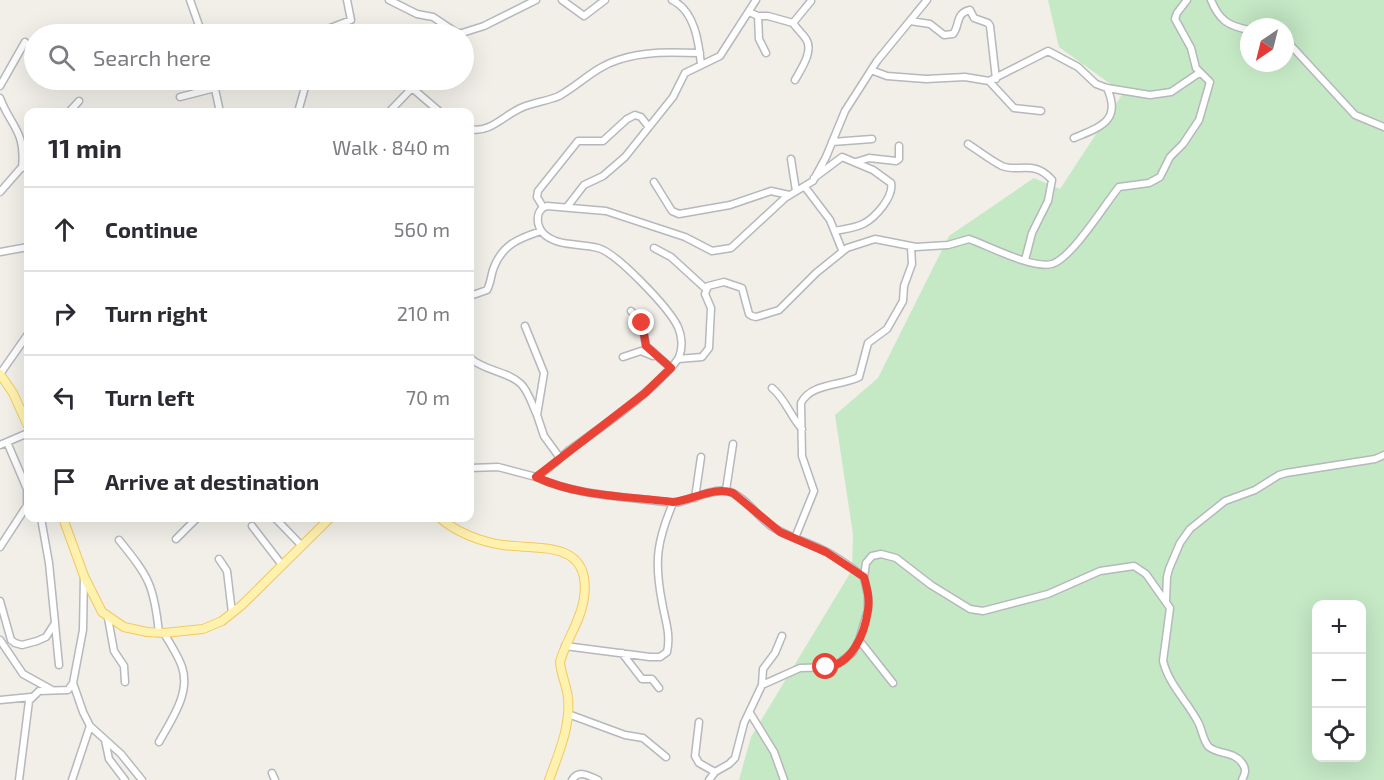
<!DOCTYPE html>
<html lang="en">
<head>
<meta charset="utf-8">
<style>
  :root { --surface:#fff; --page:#f2f2f3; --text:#2b2b33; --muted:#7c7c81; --line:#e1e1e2 }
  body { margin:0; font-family:"Exo 2",sans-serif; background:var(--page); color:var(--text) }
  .controls { position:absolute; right:18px; bottom:18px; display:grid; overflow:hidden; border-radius:12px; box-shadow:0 6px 24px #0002 }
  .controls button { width:54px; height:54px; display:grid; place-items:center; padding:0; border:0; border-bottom:2px solid var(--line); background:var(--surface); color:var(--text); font:30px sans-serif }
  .compass { position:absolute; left:1240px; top:18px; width:54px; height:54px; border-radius:50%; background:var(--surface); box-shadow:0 6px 24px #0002; rotate:215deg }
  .stop { position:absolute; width:18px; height:18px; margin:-14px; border:4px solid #ea4335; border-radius:50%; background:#fff }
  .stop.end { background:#ea4335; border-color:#fff; box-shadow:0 2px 6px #0008 }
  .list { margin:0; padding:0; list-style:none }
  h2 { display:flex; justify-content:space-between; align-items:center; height:78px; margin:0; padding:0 24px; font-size:26px }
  h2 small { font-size:20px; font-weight:400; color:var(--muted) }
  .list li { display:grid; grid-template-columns:39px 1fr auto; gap:18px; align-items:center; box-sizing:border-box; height:84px; padding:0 24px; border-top:2px solid var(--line) }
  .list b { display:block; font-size:22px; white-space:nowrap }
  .list em { font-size:20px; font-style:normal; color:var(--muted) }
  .icon { flex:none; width:33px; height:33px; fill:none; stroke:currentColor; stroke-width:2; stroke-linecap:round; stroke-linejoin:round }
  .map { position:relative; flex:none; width:1384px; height:780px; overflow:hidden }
  .search { position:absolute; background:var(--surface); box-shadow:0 6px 24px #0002; left:24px; top:24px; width:450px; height:66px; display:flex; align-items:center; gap:15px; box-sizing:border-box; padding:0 21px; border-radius:33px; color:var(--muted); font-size:22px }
  .panel { position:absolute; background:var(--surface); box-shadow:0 6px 24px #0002; left:24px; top:108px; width:450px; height:414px; border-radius:12px }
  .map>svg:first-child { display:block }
</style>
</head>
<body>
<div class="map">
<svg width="1384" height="780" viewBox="0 0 1384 780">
  <rect width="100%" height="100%" fill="#f1efe8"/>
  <path fill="#c5e8c5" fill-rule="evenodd" d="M1048 0H1384V780H739L751 737 852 570 853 534 835 415 878 378 949 236 1034 178 1060 189 1123 93 1059 47ZM1249 27H1285V63H1249ZM1316 604H1362V758H1316Z"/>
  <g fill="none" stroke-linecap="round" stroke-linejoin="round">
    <g stroke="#b5b8bc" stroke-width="9">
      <path id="minor" d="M190 0 202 34
        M389 0 417 14 433 17 457 33H462L484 26 536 0
        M562 0 584 16 605 0
        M672 0C695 11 699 43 701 65
        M1211 0C1219 20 1228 26 1249 30
        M749 12 758 16 759 39 766 53
        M758 16H768L793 23
        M910 21 930 24 944 35 953 34C960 26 955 13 970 10L974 18 988 23 990 26 996 79
        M315 34 351 20 347 0
        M1285 39 1355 115 1384 127
        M871 70 887 76 926 79 965 77 989 81 1048 51 1078 67 1096 84 1107 88 1150 95 1171 92 1199 73
        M213 80 220 112
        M407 80 412 88 440 112
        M795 80C801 69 814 51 806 39 802 33 797 29 793 23L811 1
        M989 81 1014 108 1041 111
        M0 86 25 42
        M180 97 215 88
        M0 98C11 127 26 131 22 168
        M69 112 79 101
        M298 112 307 80
        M389 112 412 88
        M470 129C490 134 505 114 523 107 535 102 548 101 559 96 579 85 595 67 618 60 645 51 672 52 700 53
        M1074 138C1100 127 1122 121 1107 88
        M832 142 872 139
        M968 144C979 151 990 160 1002 166 1018 173 1034 159 1052 180L1048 201 1032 233 1025 260
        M791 159 796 191
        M856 162 869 158 896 161 899 159V146
        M814 178 842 157 873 170 891 183C894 197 875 218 863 224 855 228 844 229 835 231
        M654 182 672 211 679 214 730 205 771 191 789 195
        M805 187 830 220 842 250
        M0 192 28 160
        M543 207 537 197 538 191 578 141H603L627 119 635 115 641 117 648 126
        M567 207 584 185 603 176 625 157 673 97 685 73 720 56 756 0
        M654 248 671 257 706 289
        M0 252 28 247
        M470 296 487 290C491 283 491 274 494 267 503 244 520 238 541 231
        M631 311 642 323 646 346 671 368
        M525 326 544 373 537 415 544 436 560 458
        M623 357 641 351 653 356
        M470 358C484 371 508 371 521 384 529 392 532 405 537 415
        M678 359 702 357 709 348 711 308 705 294 708 286 724 282 742 288 749 314 752 316 756 317 779 310 816 273 847 248 875 239 916 247 948 245 969 239C989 246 1032 269 1052 264 1072 258 1105 204 1119 187L1149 183 1160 177 1170 157 1183 144 1199 120 1210 82 1196 68 1191 48 1175 19 1177 13 1187 0
        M0 374 28 334
        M772 388C785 398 790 416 802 429
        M7 442 27 489V506
        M0 445 28 433
        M470 468 498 467 536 477C548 470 558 460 568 451 600 428 633 406 661 378 667 372 675 365 679 357 683 348 682 336 678 327 669 308 617 253 598 248 580 243 560 247 545 235 536 227 534 210 547 206L606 211 685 237 712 251 731 248 785 198 813 181 826 157 845 111 877 61 927 0
        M536 477C579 497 627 496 673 503 689 501 713 488 727 491 744 495 757 516 771 526 787 537 808 542 825 551 839 558 852 568 864 577L868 596V610L859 640 853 652 834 667 800 668 762 685 744 723 735 758 729 764 715 772 709 780
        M726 490 733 444
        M695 498 701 457
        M275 518 302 546
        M252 526 282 565
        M795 538 814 491 802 456 801 403C811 383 841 386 859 377L868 343 887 329 903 301 904 286 912 264 911 247
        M176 539 197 518
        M119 540C149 577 154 585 159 633
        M0 547 28 504
        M219 559 227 571 232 613
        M864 577 866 563 872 556 881 554 896 558 931 585 970 609 983 611 1048 594 1100 571 1134 566 1146 574 1170 608 1163 661C1169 685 1187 701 1198 722 1202 729 1203 741 1209 747 1219 755 1234 751 1242 763 1247 769 1245 774 1242 780
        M1166 600 1167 577 1169 569 1180 543 1190 529 1225 501 1255 490 1279 475 1286 473 1375 459 1384 455
        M0 601 11 640 15 643 22 645 37 641 46 637 55 623 49 563 41 518
        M108 618 114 651 124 666 125 682
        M55 624 59 665
        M0 640 23 674 52 690
        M859 640 893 683
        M565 646 650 657H660L667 652C671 634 665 620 662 602 654 561 657 541 673 503
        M622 653 642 679H652L659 688
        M73 683 83 712 90 726 121 754 142 780
        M762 685 763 669 775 653 782 636
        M0 700 31 697
        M750 713 774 752 784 780
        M568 714 625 735 643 738 666 757
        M699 722 695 756 699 763 715 772
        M105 740 109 759 125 780
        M159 742C171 720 191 693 182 667 178 655 170 644 164 633
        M272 773 275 780
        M19 780 29 701 39 691 68 690 73 683 83 630 84 576
        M72 780 90 726
        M572 780C579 769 589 776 598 780"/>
    </g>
    <g stroke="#f2c960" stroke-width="10">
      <path id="major" d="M0 374 13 393 28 426
        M63 518 84 576 102 612 124 627 147 632 164 633 203 629 222 621 242 605 330 518
        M440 518C456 532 481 542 503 545 538 550 592 539 584 598 581 621 566 640 560 662 561 675 567 686 568 698 571 726 558 755 549 780"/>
    </g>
    <use href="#minor" stroke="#fff" stroke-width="6"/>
    <use href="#major" stroke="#fff2af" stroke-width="8"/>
  </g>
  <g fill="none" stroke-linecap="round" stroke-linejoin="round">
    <path stroke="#ea4335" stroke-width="8" d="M642 323 646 346 671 368 645 393 536 477C579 497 627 496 673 502 693 500 714 486 733 493L780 532 826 552 864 577C867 588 870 599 868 610 865 633 852 665 826 667"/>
  </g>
</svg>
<div class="controls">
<button>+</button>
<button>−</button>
<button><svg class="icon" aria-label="locate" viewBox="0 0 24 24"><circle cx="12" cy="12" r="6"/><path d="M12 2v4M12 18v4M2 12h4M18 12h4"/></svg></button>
</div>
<svg class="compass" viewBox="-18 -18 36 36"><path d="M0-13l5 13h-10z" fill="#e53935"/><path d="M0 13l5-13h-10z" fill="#7c7c81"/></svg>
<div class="stop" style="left:826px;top:667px"></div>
<div class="stop end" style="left:642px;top:323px"></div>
<div class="search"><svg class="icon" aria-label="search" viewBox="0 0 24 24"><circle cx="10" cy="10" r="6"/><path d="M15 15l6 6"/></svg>Search here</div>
<section class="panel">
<h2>11 min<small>Walk · 840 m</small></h2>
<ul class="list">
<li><svg class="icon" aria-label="ahead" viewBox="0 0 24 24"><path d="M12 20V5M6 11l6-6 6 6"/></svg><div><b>Continue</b></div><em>560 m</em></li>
<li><svg class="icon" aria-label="right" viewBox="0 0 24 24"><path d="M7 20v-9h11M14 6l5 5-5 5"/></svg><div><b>Turn right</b></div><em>210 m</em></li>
<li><svg class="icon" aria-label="left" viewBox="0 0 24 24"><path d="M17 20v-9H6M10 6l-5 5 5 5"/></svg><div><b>Turn left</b></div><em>70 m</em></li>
<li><svg class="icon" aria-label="arrive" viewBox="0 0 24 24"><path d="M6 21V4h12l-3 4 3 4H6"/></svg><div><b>Arrive at destination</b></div></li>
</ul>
</section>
</div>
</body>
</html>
